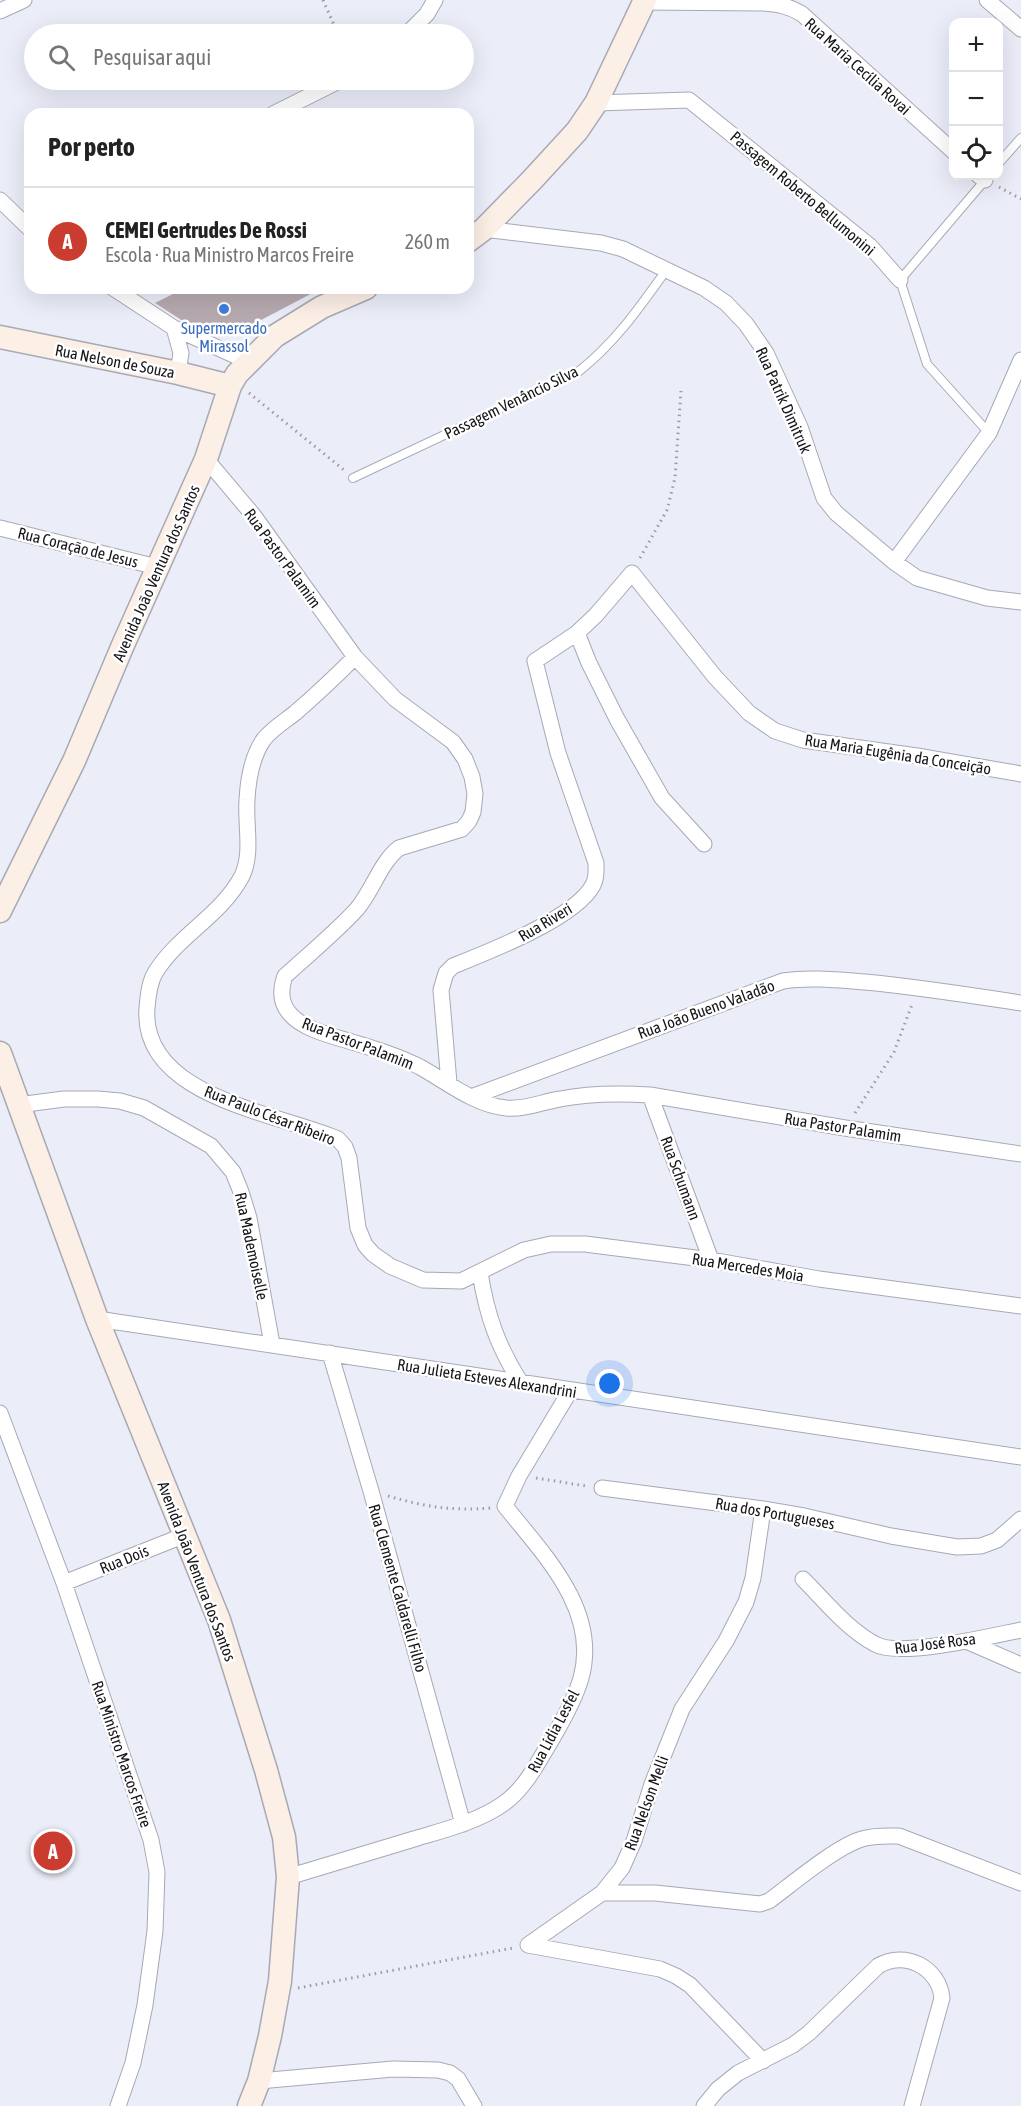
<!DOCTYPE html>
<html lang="pt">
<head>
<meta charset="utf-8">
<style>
  :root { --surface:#fff; --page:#f6f6f6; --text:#222; --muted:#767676; --line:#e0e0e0; --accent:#c93c2f }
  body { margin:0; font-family:"Asap Condensed",sans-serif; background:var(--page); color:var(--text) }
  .controls { position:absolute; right:18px; top:18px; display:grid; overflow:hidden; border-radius:12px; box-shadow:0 6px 24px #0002 }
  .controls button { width:54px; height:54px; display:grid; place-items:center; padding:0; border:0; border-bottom:2px solid var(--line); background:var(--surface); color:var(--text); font:30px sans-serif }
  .you { position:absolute; left:610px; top:1384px; width:21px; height:21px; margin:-15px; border:4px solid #fff; border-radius:50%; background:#1a73e8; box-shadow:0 0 0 9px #1a73e833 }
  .badge { display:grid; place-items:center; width:39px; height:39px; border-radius:50%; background:var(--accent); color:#fff; font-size:20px; font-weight:700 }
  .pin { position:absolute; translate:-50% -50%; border:3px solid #fff; box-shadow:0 2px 6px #0006 }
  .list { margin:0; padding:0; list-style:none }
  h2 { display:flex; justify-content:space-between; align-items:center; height:78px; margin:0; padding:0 24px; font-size:26px }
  h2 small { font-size:20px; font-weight:400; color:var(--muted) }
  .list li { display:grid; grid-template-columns:39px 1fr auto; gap:18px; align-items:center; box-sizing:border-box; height:108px; padding:0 24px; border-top:2px solid var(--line) }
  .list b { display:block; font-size:22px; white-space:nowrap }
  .list p { margin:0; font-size:20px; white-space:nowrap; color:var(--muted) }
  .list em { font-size:20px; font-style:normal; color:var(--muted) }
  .icon { flex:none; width:33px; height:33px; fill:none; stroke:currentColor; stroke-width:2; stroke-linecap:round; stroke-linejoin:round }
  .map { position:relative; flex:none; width:1021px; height:2106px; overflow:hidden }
  .search { position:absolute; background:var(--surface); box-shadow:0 6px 24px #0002; left:24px; top:24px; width:450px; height:66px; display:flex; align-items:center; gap:15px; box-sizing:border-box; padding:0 21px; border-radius:33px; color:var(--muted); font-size:22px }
  .panel { position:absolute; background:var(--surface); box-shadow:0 6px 24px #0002; left:24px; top:108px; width:450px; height:186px; border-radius:18px }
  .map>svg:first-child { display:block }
</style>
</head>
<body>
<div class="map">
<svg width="1021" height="2106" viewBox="0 0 1021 2106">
  <rect width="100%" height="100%" fill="#ebedf9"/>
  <path fill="#b6aab0" d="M185 288H322L244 329 215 336 186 323 155 303Z"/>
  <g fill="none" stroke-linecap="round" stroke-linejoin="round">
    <g stroke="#a7a9b4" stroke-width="10">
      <path id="service" d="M998 164 1021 138
        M986 179 900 280 927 364 989 433
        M353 478 578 372C616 342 639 308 667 269"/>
    </g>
    <g stroke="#a7a9b4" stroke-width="17">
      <path id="minor" d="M987 0 1021 29
        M644 2 763 3C778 4 789 6 802 14L954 152
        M0 11 24 0
        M407 34 427 14 435 0
        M596 103 689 100 870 246 900 280
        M273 114 341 80
        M979 176 985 180
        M0 200 30 229
        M484 229 601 243 623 249 704 288 726 303 746 324 766 353 800 427 824 498 836 513 894 562 917 578 987 598 1021 602
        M113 288 174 328 249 362
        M174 328 181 353 178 373
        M206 459 254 516 355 657 395 699 453 742 465 759 472 777 475 794 473 812 469 821 462 829 399 848C380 863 373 890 357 909 335 933 309 954 285 976 280 990 280 1003 290 1014 304 1030 333 1036 352 1042 375 1049 399 1056 420 1067 447 1082 475 1105 506 1108 524 1110 542 1102 560 1099 590 1093 620 1093 650 1095L845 1128 1021 1154
        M0 528 157 567
        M894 562 989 433 1021 360
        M577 633 589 663 617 719 662 798 704 844
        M355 657C336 676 316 695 295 713 285 721 272 729 264 739 252 756 248 780 247 800 245 824 253 853 242 876 221 916 178 935 155 973 149 983 148 997 147 1008 140 1097 278 1113 338 1139L345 1147 349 1158 358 1228 365 1245 373 1254 390 1266 423 1280 461 1281 524 1250 551 1244H585L711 1260 819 1279 1021 1306
        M449 1083 441 990 446 973 453 966C488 952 576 918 593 885 597 878 596 870 596 863L558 753 535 661 577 633 596 615 632 573 715 677 749 713 775 731 803 740 917 756 1021 774
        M650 1095 711 1260
        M471 1097 783 981C810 977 838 980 865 982 918 987 969 995 1021 1003
        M18 1105 64 1099H98L120 1101 144 1108 211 1146 233 1172 241 1192 249 1218 272 1344
        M480 1273C487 1316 498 1347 521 1383
        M97 1319 1021 1457
        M330 1353 371 1491 463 1824
        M0 1413 64 1583 151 1840 157 1872 155 1931 145 2005 133 2063 118 2106
        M602 1488 763 1509 804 1516 891 1536 957 1547 981 1546 997 1540 1021 1519
        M803 1579C825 1601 847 1629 875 1644 899 1658 991 1636 1021 1630
        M64 1583 185 1535
        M966 1641 1021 1665
        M288 1877C330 1864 372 1852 414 1839 444 1830 477 1822 503 1804 525 1789 538 1762 552 1739 562 1722 576 1696 581 1678 600 1610 543 1554 505 1506L519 1476 570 1391
        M602 1893H655L760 1904 769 1901C792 1884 837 1846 862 1839 874 1835 886 1836 899 1836L1021 1883
        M763 2061 690 1985 676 1976 660 1969 528 1945 602 1893 622 1868 634 1841 652 1784 682 1709 726 1641 746 1602 753 1578 763 1509
        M259 2081 393 2069 438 2070 450 2073 458 2079 474 2106
        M704 2106 718 2089 738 2073 793 2045 809 2033 878 1966C906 1950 939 1968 942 1998L912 2106"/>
    </g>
    <g stroke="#a7a9b4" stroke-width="25">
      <path id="secondary" d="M468 241 484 229 532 180 577 131 596 103 645 0
        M0 337 178 373 230 386
        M0 911 74 761 123 645 206 459 230 386 237 374 275 336 322 307 366 288
        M0 1053 97 1319 219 1620 266 1770 284 1837 288 1877 280 1981 270 2036 259 2081 249 2106"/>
    </g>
    <path stroke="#9a9ba4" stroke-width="3" stroke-dasharray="1.5 4.5" stroke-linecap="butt" d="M323 0 338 34
      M999 187 1021 199
      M249 393 344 470
      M640 558 667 510 675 478 681 391
      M855 1113 894 1052 913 1002
      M536 1478 586 1486
      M388 1496C426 1507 451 1511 491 1508
      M298 1988 513 1948"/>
    <use href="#service" stroke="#fff" stroke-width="8"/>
    <use href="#minor" stroke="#fff" stroke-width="15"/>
    <use href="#secondary" stroke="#fcefe6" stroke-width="22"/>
  </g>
  <circle fill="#3f7fe0" stroke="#fff" stroke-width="2" cx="224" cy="309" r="6"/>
  <g text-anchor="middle" stroke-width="5" stroke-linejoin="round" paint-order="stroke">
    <g font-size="16" fill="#16161a" stroke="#fff">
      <text transform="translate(858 66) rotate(42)" y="6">Rua Maria Cecília Rovai</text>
      <text transform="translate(803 193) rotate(40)" y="6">Passagem Roberto Bellumonini</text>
      <text transform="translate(115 361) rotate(11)" y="6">Rua Nelson de Souza</text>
      <text transform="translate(784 400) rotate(66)" y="6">Rua Patrik Dimitruk</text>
      <text transform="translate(511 402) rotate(-26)" y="6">Passagem Venâncio Silva</text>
      <text transform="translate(78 547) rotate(14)" y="6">Rua Coração de Jesus</text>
      <text transform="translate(283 558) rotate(54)" y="6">Rua Pastor Palamim</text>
      <text transform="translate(156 573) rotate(-66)" y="6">Avenida João Ventura dos Santos</text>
      <text transform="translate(898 754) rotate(9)" y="6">Rua Maria Eugênia da Conceição</text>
      <text transform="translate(545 922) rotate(-31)" y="6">Rua Riveri</text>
      <text transform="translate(706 1009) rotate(-20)" y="6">Rua João Bueno Valadão</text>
      <text transform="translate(358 1043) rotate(21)" y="6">Rua Pastor Palamim</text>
      <text transform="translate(270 1115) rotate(21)" y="6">Rua Paulo César Ribeiro</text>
      <text transform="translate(843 1127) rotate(9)" y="6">Rua Pastor Palamim</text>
      <text transform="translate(681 1178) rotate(70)" y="6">Rua Schumann</text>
      <text transform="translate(252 1246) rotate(78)" y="6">Rua Mademoiselle</text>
      <text transform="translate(748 1267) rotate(9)" y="6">Rua Mercedes Moia</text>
      <text transform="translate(487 1378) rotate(9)" y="6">Rua Julieta Esteves Alexandrini</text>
      <text transform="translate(775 1513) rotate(10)" y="6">Rua dos Portugueses</text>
      <text transform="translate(124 1559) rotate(-22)" y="6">Rua Dois</text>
      <text transform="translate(197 1571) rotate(69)" y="6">Avenida João Ventura dos Santos</text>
      <text transform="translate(398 1588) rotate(74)" y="6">Rua Clemente Caldarelli Filho</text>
      <text transform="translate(935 1643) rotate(-7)" y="6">Rua José Rosa</text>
      <text transform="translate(553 1731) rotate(-62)" y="6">Rua Lídia Lesfel</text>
      <text transform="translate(122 1754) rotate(71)" y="6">Rua Ministro Marcos Freire</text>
      <text transform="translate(646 1803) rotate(-70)" y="6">Rua Nelson Melli</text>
    </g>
    <g font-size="16" fill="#366cbe" stroke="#fff">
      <text x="224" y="334">Supermercado<tspan x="224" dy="18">Mirassol</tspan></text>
    </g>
  </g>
</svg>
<div class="controls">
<button>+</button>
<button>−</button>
<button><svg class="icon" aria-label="locate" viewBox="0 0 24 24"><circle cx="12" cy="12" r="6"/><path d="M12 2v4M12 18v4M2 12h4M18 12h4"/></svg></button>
</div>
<div class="you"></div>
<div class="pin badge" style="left:53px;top:1851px">A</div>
<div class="search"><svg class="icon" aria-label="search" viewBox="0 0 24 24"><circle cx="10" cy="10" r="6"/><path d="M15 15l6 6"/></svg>Pesquisar aqui</div>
<section class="panel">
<h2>Por perto<small></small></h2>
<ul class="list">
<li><span class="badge">A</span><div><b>CEMEI Gertrudes De Rossi</b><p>Escola · Rua Ministro Marcos Freire</p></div><em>260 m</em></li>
</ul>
</section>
</div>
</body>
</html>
